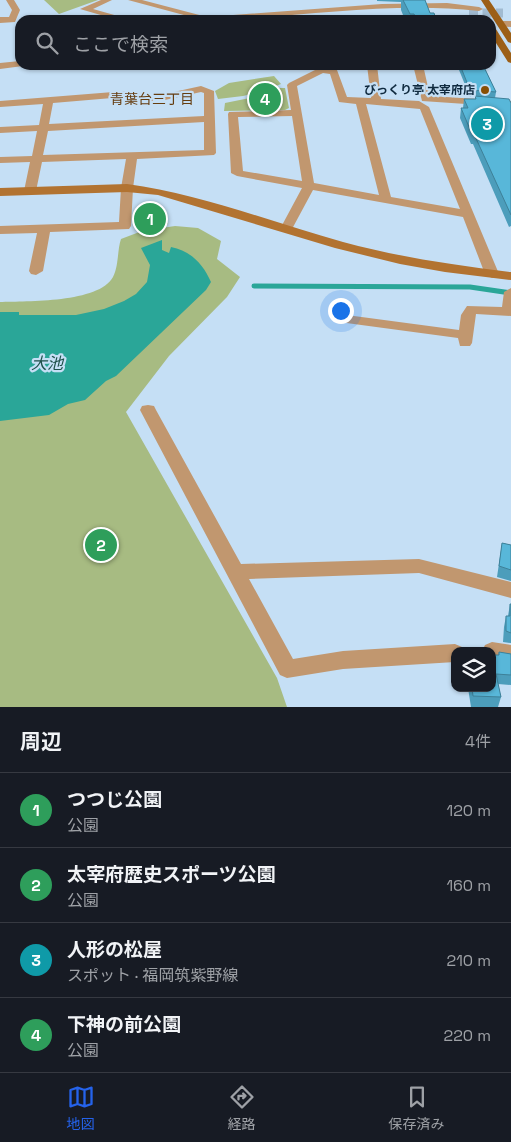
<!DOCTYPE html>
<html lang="ja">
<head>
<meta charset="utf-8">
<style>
  :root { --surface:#171b24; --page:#20242c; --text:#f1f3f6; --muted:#9ea1a6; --line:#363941; --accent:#2563eb }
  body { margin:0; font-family:"Space Grotesk","Noto Sans JP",sans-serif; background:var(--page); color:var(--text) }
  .controls { position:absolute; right:15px; bottom:15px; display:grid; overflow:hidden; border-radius:10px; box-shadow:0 1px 4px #0004 }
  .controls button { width:45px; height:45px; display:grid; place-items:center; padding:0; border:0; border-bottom:1px solid var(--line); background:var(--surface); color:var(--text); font:25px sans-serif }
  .you { position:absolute; left:340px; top:310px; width:18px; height:18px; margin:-12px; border:4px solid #fff; border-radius:50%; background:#1a73e8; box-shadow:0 0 0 8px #1a73e833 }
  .badge { display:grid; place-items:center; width:32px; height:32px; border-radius:50%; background:var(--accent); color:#fff; font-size:16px; font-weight:700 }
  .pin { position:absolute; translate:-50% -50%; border:2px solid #fff; box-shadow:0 1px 5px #0006 }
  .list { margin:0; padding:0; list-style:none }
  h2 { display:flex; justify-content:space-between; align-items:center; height:65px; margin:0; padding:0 20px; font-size:21px }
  h2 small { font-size:16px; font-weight:400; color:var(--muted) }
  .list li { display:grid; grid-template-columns:32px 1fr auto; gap:15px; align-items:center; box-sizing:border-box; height:75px; padding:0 20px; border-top:1px solid var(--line) }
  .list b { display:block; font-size:19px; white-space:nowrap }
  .list p { margin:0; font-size:16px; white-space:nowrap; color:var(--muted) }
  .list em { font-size:16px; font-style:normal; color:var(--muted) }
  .icon { flex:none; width:28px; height:28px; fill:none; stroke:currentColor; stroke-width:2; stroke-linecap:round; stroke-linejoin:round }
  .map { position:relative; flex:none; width:511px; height:707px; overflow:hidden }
  .search { position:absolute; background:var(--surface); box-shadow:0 1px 4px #0004; left:15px; right:15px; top:15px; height:55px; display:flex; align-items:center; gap:12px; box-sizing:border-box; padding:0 18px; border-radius:15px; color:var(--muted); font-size:19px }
  .sheet { height:365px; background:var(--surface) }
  nav { display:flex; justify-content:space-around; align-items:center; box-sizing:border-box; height:70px; border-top:1px solid var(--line); background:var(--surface); font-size:14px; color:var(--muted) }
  nav a { display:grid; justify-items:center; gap:2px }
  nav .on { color:var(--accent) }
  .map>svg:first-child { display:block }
</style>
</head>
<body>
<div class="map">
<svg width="511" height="707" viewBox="0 0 511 707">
  <rect width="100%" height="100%" fill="#c5dff5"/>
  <path fill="#a7bb82" d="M44 0H98L59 14Z
    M274 76 281 84 261 92 243 96 218 99 215 91 229 83Z
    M277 88H285L289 108 285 110 224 111 225 103 260 96Z
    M160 211 168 224 135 228V214Z
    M175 226 198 228 221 241 217 259 240 277 227 297 169 356 126 412 277 678 287 707H0V302C27 301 99 303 113 277 119 265 117 251 121 239L142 231Z"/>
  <path fill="#2aa698" d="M162 240V250L169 253 171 247C191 251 203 264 211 282L206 290 116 376 106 381 85 400 68 404 49 415 0 421V312H19V315H76L104 309 124 301 136 294 147 282 150 265 141 248Z"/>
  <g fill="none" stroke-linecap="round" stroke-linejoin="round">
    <path stroke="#2aa698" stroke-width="5" d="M254 286 470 287 511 293"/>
    <path stroke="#a1bbd1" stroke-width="9" stroke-dasharray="9 4.5" stroke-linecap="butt" d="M469 13H503"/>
    <path fill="#c1976f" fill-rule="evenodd" d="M6 0H14L20 10 15 22 0 23V17H9L12 10Z
      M101 0H112L93 9 132 20H118L80 9Z
      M128 0H142L207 17 382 4 447 3 479 7 483 9 479 11C384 0 289 20 194 20L195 18Z
      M501 21H511V27L498 26V22Z
      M20 61V65L23 66 0 69V63Z
      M106 65H120L115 68Z
      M367 65H377L381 99 419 101 429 107 499 274 497 277 492 278 485 274 463 217 313 190 292 229 286 233 280 229 302 188 237 176 231 173 228 114 229 112 291 110 287 85 289 83 319 68 337 70 347 97 371 98ZM323 73 330 74 339 102 356 104 379 195 314 183 297 86ZM366 104 420 109 460 209 391 197ZM292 116 302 181 243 171 238 117Z
      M413 65H423L430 96 511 101V107L422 101Z
      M201 86 214 91 216 153 214 155 137 159 133 188 131 226 129 229 50 232 43 271 36 275 31 274 29 271 37 233 0 234V226L119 222 121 188 126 159 42 162 36 191 30 195 26 194 24 191 30 162 0 163V157L32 156 37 131 0 133V127L39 125 43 104 0 107V101L126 91 134 97 160 95ZM201 92 204 93V116L49 124 53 103 124 97 132 103 160 101ZM204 122V150L43 155 48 131Z
      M511 288V316L476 314 472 343 470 346H460L458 338 339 322 334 321 332 318 334 315 339 314 459 330 461 315 467 306 502 307 504 292Z
      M148 405 154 406 156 410 241 564 419 559 511 582V598L419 573 249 579 293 659 343 651 455 644 462 647 464 651H455V662L343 669 287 678 280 675 140 410 142 406Z
      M492 642 511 645V663L492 660V651H482L485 645Z"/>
    <path fill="#b27331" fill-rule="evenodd" d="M127 184C200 194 272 222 343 242 398 257 454 265 511 272V280L445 272 400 264 335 248 158 195 127 192 0 196V188Z"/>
    <path fill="#9c5f17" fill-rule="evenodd" d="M481 0H489L511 33V43L508 42Z
      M491 25 494 26 511 53V63L508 62 491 35Z"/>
  </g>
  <path fill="#4c9dbb" d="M377 0H425L430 13 436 19 441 20H405L401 10V2L377 1Z
    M457 65H483L496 92 495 98 511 103V226L509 227 473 144H471L460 118 461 108H463L464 99H475V97H470Z
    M502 543 511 545V581L497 577Z
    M510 604H511V643L503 642 504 627 506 616H508Z
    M499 652 511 654V685L498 684 501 697 498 707H471L468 688H492Z"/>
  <path fill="#58b7d9" stroke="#3e8098" d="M403 0H425L430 13H434L436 19H440L441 20H417L414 14H410Z
    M460 65H483L496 92 470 90Z
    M475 96 509 99 511 103V215L474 134H472L461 108H468L464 99H476Z
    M502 543 511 545V570L499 566Z
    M510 604H511V633L506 631V616H510Z
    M499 652 511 654V675L496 674 501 697 473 696 472 688H492V655H499Z"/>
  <circle fill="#884f04" stroke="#c5dff5" stroke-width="2" cx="485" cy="90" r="5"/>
  <g text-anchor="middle" stroke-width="4.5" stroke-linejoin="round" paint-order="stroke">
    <g font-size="12" font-weight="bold" fill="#0f2a3f" stroke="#c5dff5" text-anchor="end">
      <text x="475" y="94">びっくり亭 太宰府店</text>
    </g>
    <g font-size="14" fill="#653d10" stroke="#c5dff5">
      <text x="152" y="104">青葉台三丁目</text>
    </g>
    <g font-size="16" font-style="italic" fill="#1e5049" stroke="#c5dff5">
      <text x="47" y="369">大池</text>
    </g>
  </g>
</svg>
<div class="controls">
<button><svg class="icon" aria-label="layers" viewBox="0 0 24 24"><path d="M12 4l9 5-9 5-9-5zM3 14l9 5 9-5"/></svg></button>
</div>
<div class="you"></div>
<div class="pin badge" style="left:150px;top:219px;background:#2e9e5b">1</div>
<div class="pin badge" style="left:101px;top:545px;background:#2e9e5b">2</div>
<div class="pin badge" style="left:487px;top:124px;background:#0f9aa8">3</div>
<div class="pin badge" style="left:265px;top:99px;background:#2e9e5b">4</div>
<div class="search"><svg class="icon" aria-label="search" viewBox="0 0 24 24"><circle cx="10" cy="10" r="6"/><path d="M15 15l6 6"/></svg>ここで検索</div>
</div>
<section class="sheet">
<h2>周辺<small>4件</small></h2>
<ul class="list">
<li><span class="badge" style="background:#2e9e5b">1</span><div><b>つつじ公園</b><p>公園</p></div><em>120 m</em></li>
<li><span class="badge" style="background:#2e9e5b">2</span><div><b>太宰府歴史スポーツ公園</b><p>公園</p></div><em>160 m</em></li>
<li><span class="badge" style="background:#0f9aa8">3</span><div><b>人形の松屋</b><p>スポット · 福岡筑紫野線</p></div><em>210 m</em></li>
<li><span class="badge" style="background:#2e9e5b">4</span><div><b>下神の前公園</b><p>公園</p></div><em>220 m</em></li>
</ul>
</section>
<nav>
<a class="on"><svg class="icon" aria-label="map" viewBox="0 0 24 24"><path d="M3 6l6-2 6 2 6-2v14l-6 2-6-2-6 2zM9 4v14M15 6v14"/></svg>地図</a>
<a><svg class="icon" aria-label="directions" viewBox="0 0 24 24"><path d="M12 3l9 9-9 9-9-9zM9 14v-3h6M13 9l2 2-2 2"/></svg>経路</a>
<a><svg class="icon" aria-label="saved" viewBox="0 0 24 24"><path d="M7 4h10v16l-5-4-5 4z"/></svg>保存済み</a>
</nav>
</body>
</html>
